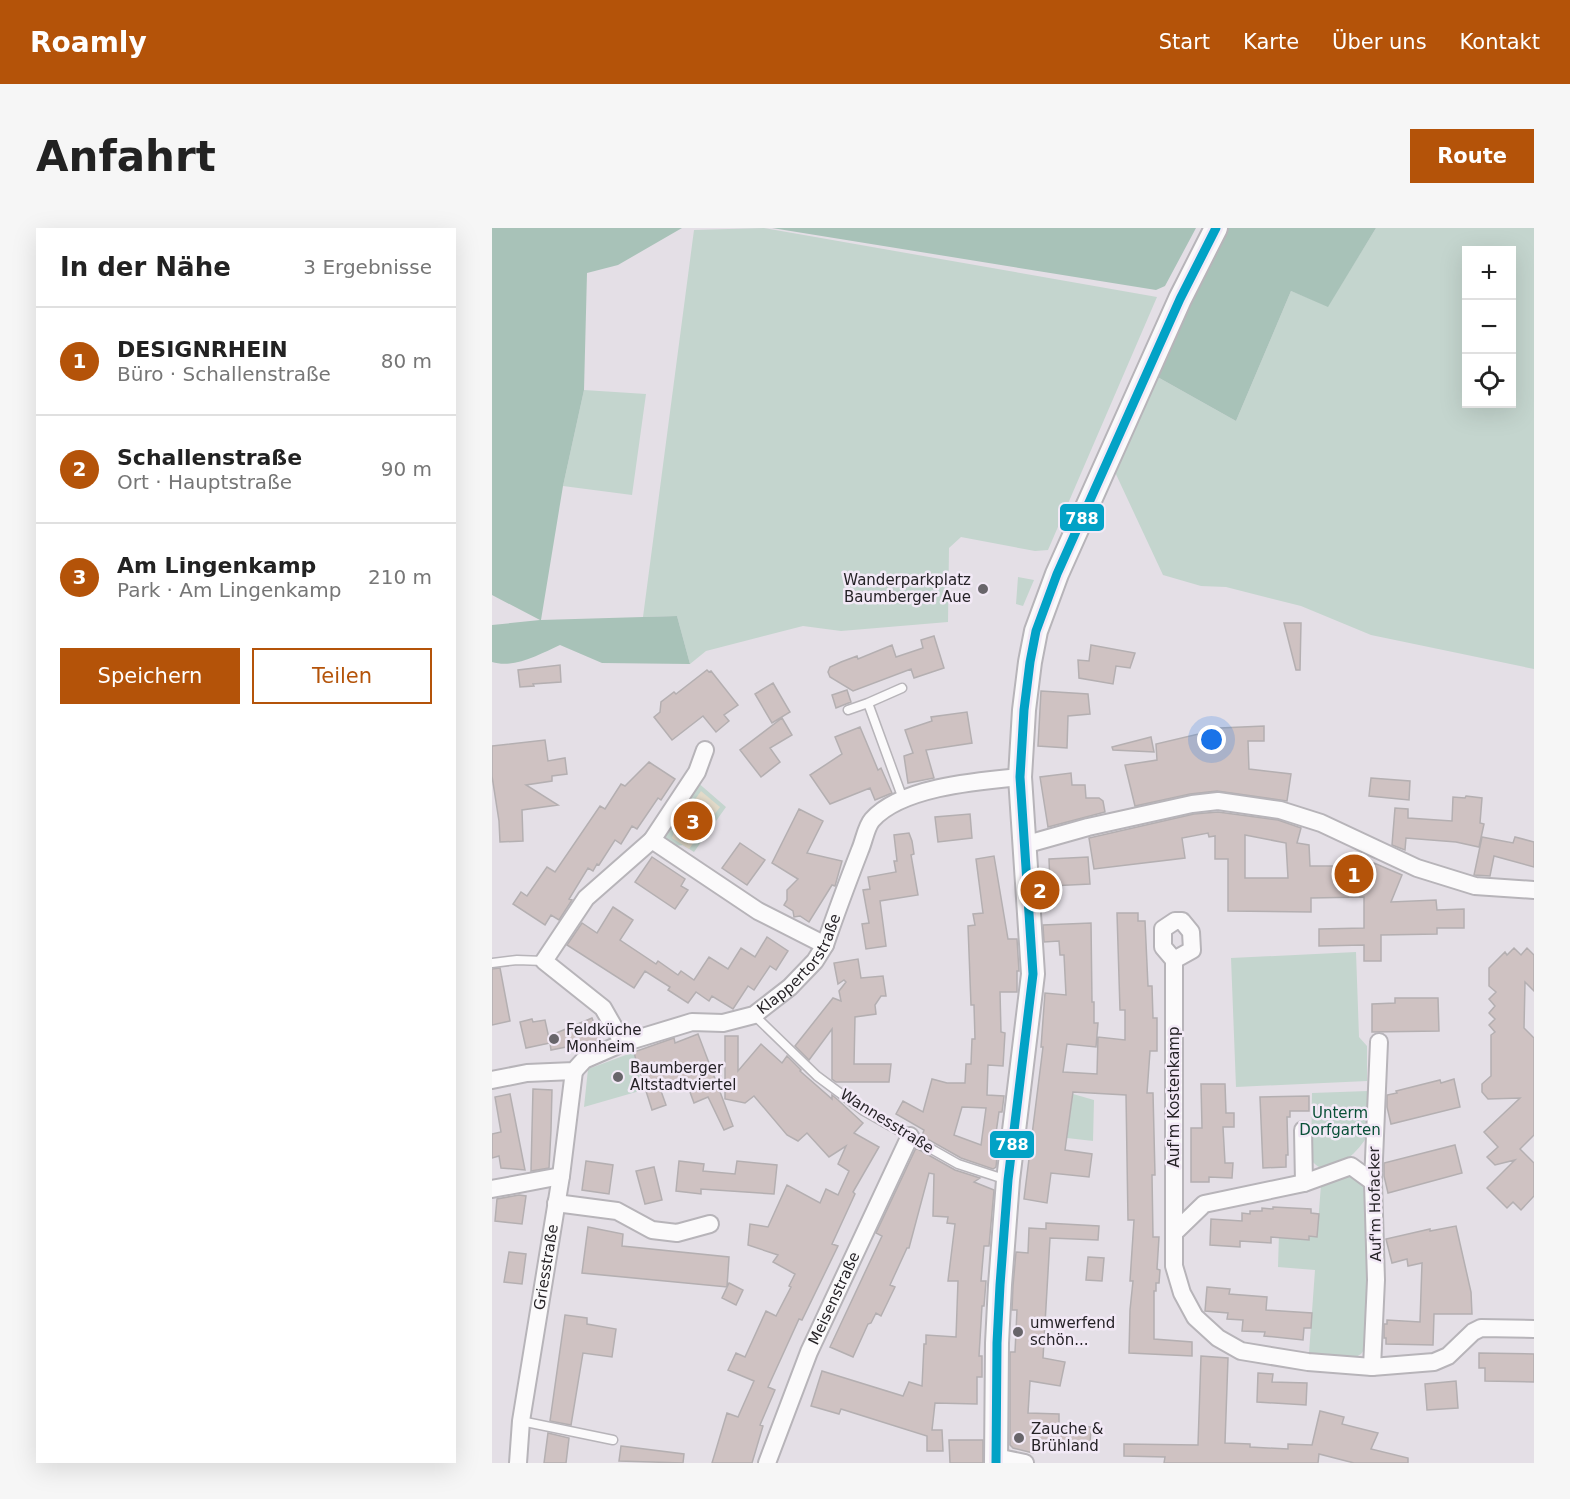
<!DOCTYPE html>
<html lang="de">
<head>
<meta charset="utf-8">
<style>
  :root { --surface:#fff; --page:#f6f6f6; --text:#222; --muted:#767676; --line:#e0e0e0; --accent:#b45309 }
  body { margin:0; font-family:"DejaVu Sans",sans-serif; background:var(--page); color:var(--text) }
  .controls { position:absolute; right:18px; top:18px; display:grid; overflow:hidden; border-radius:0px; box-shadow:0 6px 24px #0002 }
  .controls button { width:54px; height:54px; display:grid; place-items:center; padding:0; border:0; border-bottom:2px solid var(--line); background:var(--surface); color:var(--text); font:30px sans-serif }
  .you { position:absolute; left:720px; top:512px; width:21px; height:21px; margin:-15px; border:4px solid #fff; border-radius:50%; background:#1a73e8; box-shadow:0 0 0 9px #1a73e833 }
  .badge { display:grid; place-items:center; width:39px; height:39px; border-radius:50%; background:var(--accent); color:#fff; font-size:20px; font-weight:700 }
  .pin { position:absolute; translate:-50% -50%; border:3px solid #fff; box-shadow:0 2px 6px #0006 }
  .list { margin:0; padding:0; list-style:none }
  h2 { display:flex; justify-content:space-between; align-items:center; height:78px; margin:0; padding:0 24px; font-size:26px }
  h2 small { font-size:20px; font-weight:400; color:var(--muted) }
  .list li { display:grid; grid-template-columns:39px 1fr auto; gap:18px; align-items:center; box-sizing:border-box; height:108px; padding:0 24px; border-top:2px solid var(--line) }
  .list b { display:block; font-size:22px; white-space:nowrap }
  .list p { margin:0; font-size:20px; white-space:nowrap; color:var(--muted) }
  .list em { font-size:20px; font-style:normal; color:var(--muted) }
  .actions { display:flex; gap:12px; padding:18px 24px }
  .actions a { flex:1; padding:14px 0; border:2px solid var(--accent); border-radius:0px; text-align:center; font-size:21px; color:var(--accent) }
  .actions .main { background:var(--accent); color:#fff }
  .icon { flex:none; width:33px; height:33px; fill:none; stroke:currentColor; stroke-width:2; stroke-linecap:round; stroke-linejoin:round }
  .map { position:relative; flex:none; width:1042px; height:1235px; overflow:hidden; border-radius:0px }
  header { display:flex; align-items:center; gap:36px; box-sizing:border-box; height:84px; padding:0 30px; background:var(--accent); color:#fff }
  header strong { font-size:28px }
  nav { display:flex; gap:33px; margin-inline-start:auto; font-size:21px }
  .intro { display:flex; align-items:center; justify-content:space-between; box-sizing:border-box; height:144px; padding:0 36px }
  h1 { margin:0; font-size:42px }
  .button { padding:15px 27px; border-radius:0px; background:var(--accent); color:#fff; font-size:21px; font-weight:700 }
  main { display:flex; gap:36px; padding:0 36px }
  aside { flex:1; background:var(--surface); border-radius:0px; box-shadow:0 6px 24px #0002 }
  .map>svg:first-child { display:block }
</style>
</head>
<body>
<header>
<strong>Roamly</strong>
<nav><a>Start</a><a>Karte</a><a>Über uns</a><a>Kontakt</a></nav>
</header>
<div class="intro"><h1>Anfahrt</h1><a class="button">Route</a></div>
<main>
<aside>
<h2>In der Nähe<small>3 Ergebnisse</small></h2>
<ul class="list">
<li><span class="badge">1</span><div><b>DESIGNRHEIN</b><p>Büro · Schallenstraße</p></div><em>80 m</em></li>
<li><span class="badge">2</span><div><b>Schallenstraße</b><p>Ort · Hauptstraße</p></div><em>90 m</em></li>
<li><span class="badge">3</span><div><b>Am Lingenkamp</b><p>Park · Am Lingenkamp</p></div><em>210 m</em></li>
</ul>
<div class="actions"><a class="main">Speichern</a><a>Teilen</a></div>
</aside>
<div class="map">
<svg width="1042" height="1235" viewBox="0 0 1042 1235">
  <rect width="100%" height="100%" fill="#e4dfe6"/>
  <path fill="#c4d5ce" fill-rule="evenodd" d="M272 0 665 69 556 322 543 323 469 309 457 320 456 394 349 403 311 398 214 423 198 436 185 388 151 389 202 2Z
    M884 0H1042V441L879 407 809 378 734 359 709 358 671 347 622 242 662 147 744 193 799 63 836 78ZM975 22H1020V176H975Z
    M92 162 154 166 140 267 71 258Z
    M526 349 542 352 531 378 524 376Z
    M204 553 234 579 202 624 191 617 184 618 169 608Z
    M864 724 867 809 875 818V853L744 859 739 730Z
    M142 824 151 862 92 879 96 841Z
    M876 863C876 874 879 896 876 906 870 920 846 944 830 940 825 939 822 935 819 932L820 865Z
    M581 866 602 872 601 913 575 910Z
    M860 946 874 956 877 998 875 1118 869 1126 864 1129 817 1125 823 1042 786 1039 787 1005 817 1011V1008H825L829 957Z"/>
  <path fill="#a8c2b8" d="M0 0H190L126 37 95 45 92 162 71 258 49 392 185 388 198 436 110 435 68 417C48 426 22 441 0 434V397L48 392 0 367Z
    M280 0H704L673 58 664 62Z
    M736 0H884L836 79 799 63 744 193 662 147 699 66Z"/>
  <path fill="#e2dac9" d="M209 563 228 579 197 621 180 610 183 600Z"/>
  <path fill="#cfc2c2" stroke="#b4afb1" stroke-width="1.5" fill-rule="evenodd" d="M792 395H809L808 442H804Z
    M442 408 452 440 422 450 419 441 361 463 338 449 336 444 338 439 349 434 365 428 366 431 400 417 404 429 431 420 429 412Z
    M599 417 643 425 638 440 624 438 621 456 587 450 586 432 597 433Z
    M68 437 69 454 41 456 42 458 28 459 26 442Z
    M215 442 217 444 219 443 246 477 232 487 237 493 224 504 211 488 180 512 162 489 168 484 169 474 182 464 184 466Z
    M281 455 298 484 280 495 263 466Z
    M355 462 359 474 344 480 340 467Z
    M549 463 596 466 598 486 576 488 575 520 546 518Z
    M475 484 480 515 434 522 442 550 416 555 412 528 421 525 413 502 440 493 439 489Z
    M290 490 300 507 278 520 288 534 269 549 248 522Z
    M772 498V513H756L757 541 799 546 795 573 725 563 698 566 643 578 633 537 665 532 664 516 711 505V503L728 504V500Z
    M368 499 386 542 389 540 400 565 383 572 378 560 338 576 318 547 350 526 343 509Z
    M659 509 662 524 621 522 620 519Z
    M53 512 56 533 73 530 75 546 60 548V553L34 557 66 577 30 582 31 613 8 614 7 593 0 548V518Z
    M157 534 183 551 169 572 166 570 145 601 140 598 129 616 123 612 107 637 105 636 101 643 96 640 77 671 80 672 67 692 59 687 53 697 21 676 29 664 35 668 55 639 63 644 108 578 113 581 129 556 133 558Z
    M579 545 580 557H593L594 570H607L611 573 613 584 556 599 548 549Z
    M879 550 918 553 917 572 877 568Z
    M974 568 990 570 988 595 992 596 987 619 964 614 914 610 913 622 900 617 903 580 916 581V590L960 593 961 569 973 570Z
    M307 581 331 593 315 625 350 633 343 658 340 657 317 694 308 688 302 689 301 683 292 677 295 672V662L306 651 280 635Z
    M726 584 786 592 809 600 805 615 817 617 818 638H881L882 635 910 647 899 674 944 672 945 682 972 681V700H945V706L889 707V733H872V717L827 718V701L872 700V669L819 670V684L736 683V631H723V608L717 609 716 605 690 610 693 630 602 641 597 610 702 586ZM753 607 794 615 796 650H753Z
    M478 586 480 610 446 614 443 589Z
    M417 605 420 613 422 626 419 627 426 667 388 673 394 718 374 721 370 696 377 695 371 662 378 661 376 649 404 644 402 633H405L402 607Z
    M990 609 1021 615 1023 609 1042 614V639L1002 628 998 648 982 647Z
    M248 615 273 632 255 657 230 640Z
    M502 628 516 711H525L527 743H525V764H508L509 804 513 805 511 838 496 837 495 867 512 868 510 884H507L502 919H506L504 939 501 941 469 930 430 908 432 902 404 886 411 873 431 884 440 851 455 855H473L474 836H479L480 811H483L482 777H479L476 698 483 697 481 686 491 685 484 631ZM470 879 494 880 489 917 462 907Z
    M160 629 193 651 189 658 196 662 183 681 143 654Z
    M596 629 598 656 558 658 557 631Z
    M121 679 141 692 128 712 164 736 166 733 186 747 189 743 202 752 217 729 236 741 249 720 263 729 275 709 296 723 284 742 278 738 262 762 256 758 241 781 220 768 217 773 204 764 196 775 176 762 178 759 153 743 142 760 75 717 90 695 105 705Z
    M625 685H646V693H653L656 758H660L661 790H665V823H658L655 865H661L663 947H660L661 1009H667L665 1041 668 1042 667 1055H664V1063H662V1111L700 1114V1128L637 1125 638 1082 641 1053H638L642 992H636L634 867 581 864 573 922 600 926 597 949 559 945 555 975 532 971 551 819H549L553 765 574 767 572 727H568L567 713 552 714 551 697 599 695 600 774H602V795H606L604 819 575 816 571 844 605 846 606 809 633 812V782H628Z
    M1022 720 1029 727 1035 720 1042 727V763L1033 754 1032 800 1042 810V907L1028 921 1042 935V968L1029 982 1021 974 1015 980 995 960 1023 932 1003 937 995 929 1006 919 992 904 1028 870 996 871 990 864V856L999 848V807L1003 804 997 797 1003 791 997 785 1003 778 997 771 1004 764 997 758V740L1013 724 1015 727Z
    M366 731 369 750 391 748 394 768H389L383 777 384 786 363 789 362 836H399L397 854H344L340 851V801L317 832 303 818 341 770 349 773 347 763 354 754 352 752 346 756 342 735Z
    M8 740 18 793 0 797V741Z
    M903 770H946L947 803 880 804V776L903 775Z
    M100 790 109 812 86 821 84 817 59 822 57 808Z
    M40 791 41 794 53 792 58 815 34 820 28 794Z
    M206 806 241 898 232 902 216 869 202 875 195 856 169 863 174 877 160 882 148 844 147 845 142 824 182 810 183 815Z
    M233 808H246V843L269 816 290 835 295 828 309 842 308 843 340 871V867L346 872 371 895 362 905 387 919 361 964 363 966 340 1016 346 1018 310 1092 307 1091 276 1159 283 1162 268 1197 271 1198 260 1235H220L235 1185 246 1189 262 1153 236 1142 244 1125 253 1129 274 1083 284 1088 299 1059 297 1058 303 1046 281 1034 286 1027 256 1017 258 996 276 999 295 957 328 975 334 961 346 967 357 943 346 936 354 918 337 929 315 905 306 913 295 907 262 868 253 875 233 871Z
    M962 851 968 879 899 896 895 879V867L905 865 904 863 948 852 949 855Z
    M709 856H733L734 885H742V899H731L733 935H741L740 950 717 949V954H699V900H710Z
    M41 861 60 862 59 902 57 940 39 943Z
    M18 866 33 942 9 940 7 928 0 930V906L9 904 3 869Z
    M817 868V883H798V889H795L796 927H794V939L771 940 768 869Z
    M963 917 970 945 896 965 892 948V935Z
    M424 920 463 942 488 950 482 954 502 962 497 1018H492L489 1053H494L492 1078H490L487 1128H490V1149H485V1176L443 1175 440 1202H450L451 1223H435V1208L349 1181 347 1186 319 1178 330 1143 411 1168 417 1154 430 1158 432 1116H434V1107L464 1109 466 1053H456L463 996 455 995 456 989 441 988 442 946 437 945 417 1020H415L398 1057 403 1059 389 1088 384 1085 379 1095 376 1096 361 1129 338 1119 390 1008 384 1005Z
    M94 933 121 937 117 966 90 962Z
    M187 933 212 936 211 943 243 946 245 933 285 937 282 966 209 961V966L184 963Z
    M162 939 170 972 153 976 144 943Z
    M27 967 34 968 30 996 3 993 5 971Z
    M781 979 819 981V985L827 986 825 1009 817 1008V1012L779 1009V1015L748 1013V1019L718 1017 719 991 750 993V985L758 986V983H770V980L781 981Z
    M554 995 607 998 606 1012 558 1010 551 1130 573 1134 568 1158 538 1153 536 1185 567 1186V1198L599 1199 598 1218 541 1215V1225L521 1220 518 1217V1124H523L525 1082H520L521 1058 524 1024 536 1025 537 1000 554 1001Z
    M964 998 979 1064 980 1086H942L941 1117 894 1116V1110H892V1096H895V1092L928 1094 930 1035 916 1038 915 1031 900 1035 894 1011 938 1001V1003Z
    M96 999 131 1006 130 1018 237 1029 235 1059 90 1045Z
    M17 1024 34 1026 30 1056 12 1054Z
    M596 1029 612 1030 610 1053 594 1052Z
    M237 1055 251 1062 244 1077 230 1070Z
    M715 1059 738 1061 737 1066 775 1069 774 1082 820 1085 819 1100H812L811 1112 772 1108 773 1104 750 1103 751 1092 735 1091 736 1085 713 1083Z
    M73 1087 95 1090V1096L124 1101 120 1129 91 1125 79 1197 58 1193Z
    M987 1125 1042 1126V1154L993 1153V1140H987Z
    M709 1128 736 1130 733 1215 758 1216V1219L796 1221V1216L820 1217 828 1183 852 1189 850 1196 886 1205 879 1221 916 1230V1235H862L827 1226 826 1235H672L673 1229 632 1228V1216L706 1217Z
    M766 1145 781 1146 780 1154 815 1155 814 1177 765 1174Z
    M964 1153 966 1180 935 1182 933 1156Z
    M56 1205 77 1210 74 1235H52Z
    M457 1212H491V1235H458Z
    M129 1218 192 1226 191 1235 127 1233Z"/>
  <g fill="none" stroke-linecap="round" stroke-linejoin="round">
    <g stroke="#b7b4b9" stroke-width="11">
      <path id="lane" d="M410 460 376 475 411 571
        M356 482 376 475
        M0 735 25 732 52 733
        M262 787 325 848 372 883 466 936 515 952
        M29 1193 121 1212"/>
    </g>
    <g stroke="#b7b4b9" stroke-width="20">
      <g id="street">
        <path d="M160 612 205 544 213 522"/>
        <path d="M532 617 596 599 700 576 726 573 788 582 829 595 925 640 983 658 1042 662"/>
        <path d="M682 732 700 722 699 704 690 693H683L671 701V719L682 732V1038L690 1065 703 1089 726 1110 749 1123 816 1134 880 1139 942 1134 956 1128 981 1104 989 1100 1042 1101"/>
        <path d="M131 815 111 780 52 733 94 670 160 612 266 683 333 717"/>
        <path id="s1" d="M0 852 35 845 82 843 92 832 131 815 200 794 231 795 262 787 298 759 323 733 333 717C344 685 356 653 368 622 372 613 374 599 380 592 409 559 486 553 528 549"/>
        <path d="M811 902 812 955"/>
        <path d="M0 961 69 948"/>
        <path d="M64 975 125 983 160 1002 185 1005 218 996"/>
        <path d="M682 1005 712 976 812 955 859 938 881 954"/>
        <path d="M880 1139 884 1052 881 954 887 814"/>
        <path d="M504 1229 533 1235"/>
        <path id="s2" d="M26 1235 29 1193 69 948 82 843"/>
        <path id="s3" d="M275 1235 317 1124 418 908"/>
      </g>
    </g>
    <g stroke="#b7b4b9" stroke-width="26">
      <path id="secondary" d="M504 1235 505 1115 508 1057 516 952 541 746 528 549 532 482 538 434 544 403 565 346 688 71 724 0"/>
    </g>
    <use href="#lane" stroke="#fbfafb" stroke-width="8"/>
    <use href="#street" stroke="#fbfafb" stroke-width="16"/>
    <use href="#secondary" stroke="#fbfafb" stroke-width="22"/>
    <g stroke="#f2e9f6" stroke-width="14">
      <path id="bus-1" d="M504 1235 505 1115 508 1057 516 952 541 746 528 549 532 482 538 434 544 403 565 346 688 71 724 0"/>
    </g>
    <use href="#bus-1" stroke="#02a2c6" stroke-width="9"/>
  </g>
  <g fill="#68656a" stroke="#f2e9f6" stroke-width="2">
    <circle cx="491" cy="361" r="6"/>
    <circle cx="62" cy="811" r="6"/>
    <circle cx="126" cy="849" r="6"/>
    <circle cx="526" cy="1104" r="6"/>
    <circle cx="527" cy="1210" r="6"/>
  </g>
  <g text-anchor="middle" stroke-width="5" stroke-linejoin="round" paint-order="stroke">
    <g font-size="15" fill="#262327" stroke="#f2e9f6" text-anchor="start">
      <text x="479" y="357" text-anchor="end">Wanderparkplatz<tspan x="479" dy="17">Baumberger Aue</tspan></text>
      <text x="74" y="807">Feldküche<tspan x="74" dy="17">Monheim</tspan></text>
      <text x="138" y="845">Baumberger<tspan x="138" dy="17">Altstadtviertel</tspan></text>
      <text x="538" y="1100">umwerfend<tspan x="538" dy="17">schön...</tspan></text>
      <text x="539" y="1206">Zauche &amp;<tspan x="539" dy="17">Brühland</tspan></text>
    </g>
    <g font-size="15" fill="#262327" stroke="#f2e9f6">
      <text dy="5" stroke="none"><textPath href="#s1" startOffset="345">Klappertorstraße</textPath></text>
      <text transform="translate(682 869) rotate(-90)" y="5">Auf'm Kostenkamp</text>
      <text transform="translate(395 893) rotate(32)" y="5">Wannesstraße</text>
      <text transform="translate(883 976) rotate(-91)" y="5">Auf'm Hofacker</text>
      <text dy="5" stroke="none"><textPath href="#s2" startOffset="198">Griesstraße</textPath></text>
      <text dy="5" stroke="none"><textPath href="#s3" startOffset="178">Meisenstraße</textPath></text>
    </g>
    <g font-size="15" fill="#095037" stroke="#f2e9f6">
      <text x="848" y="890">Unterm<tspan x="848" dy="17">Dorfgarten</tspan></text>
    </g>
  </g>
  <g stroke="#f2e9f6" stroke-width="2">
    <rect x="567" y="275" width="46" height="29" rx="6" fill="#02a2c6"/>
    <rect x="497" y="902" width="46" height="29" rx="6" fill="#02a2c6"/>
  </g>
  <g font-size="16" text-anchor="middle" font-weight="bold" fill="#fff">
    <text x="590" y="296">788</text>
    <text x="520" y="922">788</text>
  </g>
</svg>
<div class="controls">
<button>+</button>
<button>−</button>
<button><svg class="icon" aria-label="locate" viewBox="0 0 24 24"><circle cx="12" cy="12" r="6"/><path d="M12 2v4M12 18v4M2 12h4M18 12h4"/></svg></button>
</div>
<div class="you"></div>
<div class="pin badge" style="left:862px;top:646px">1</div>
<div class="pin badge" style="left:548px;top:662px">2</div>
<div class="pin badge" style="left:201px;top:593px">3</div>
</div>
</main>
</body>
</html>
